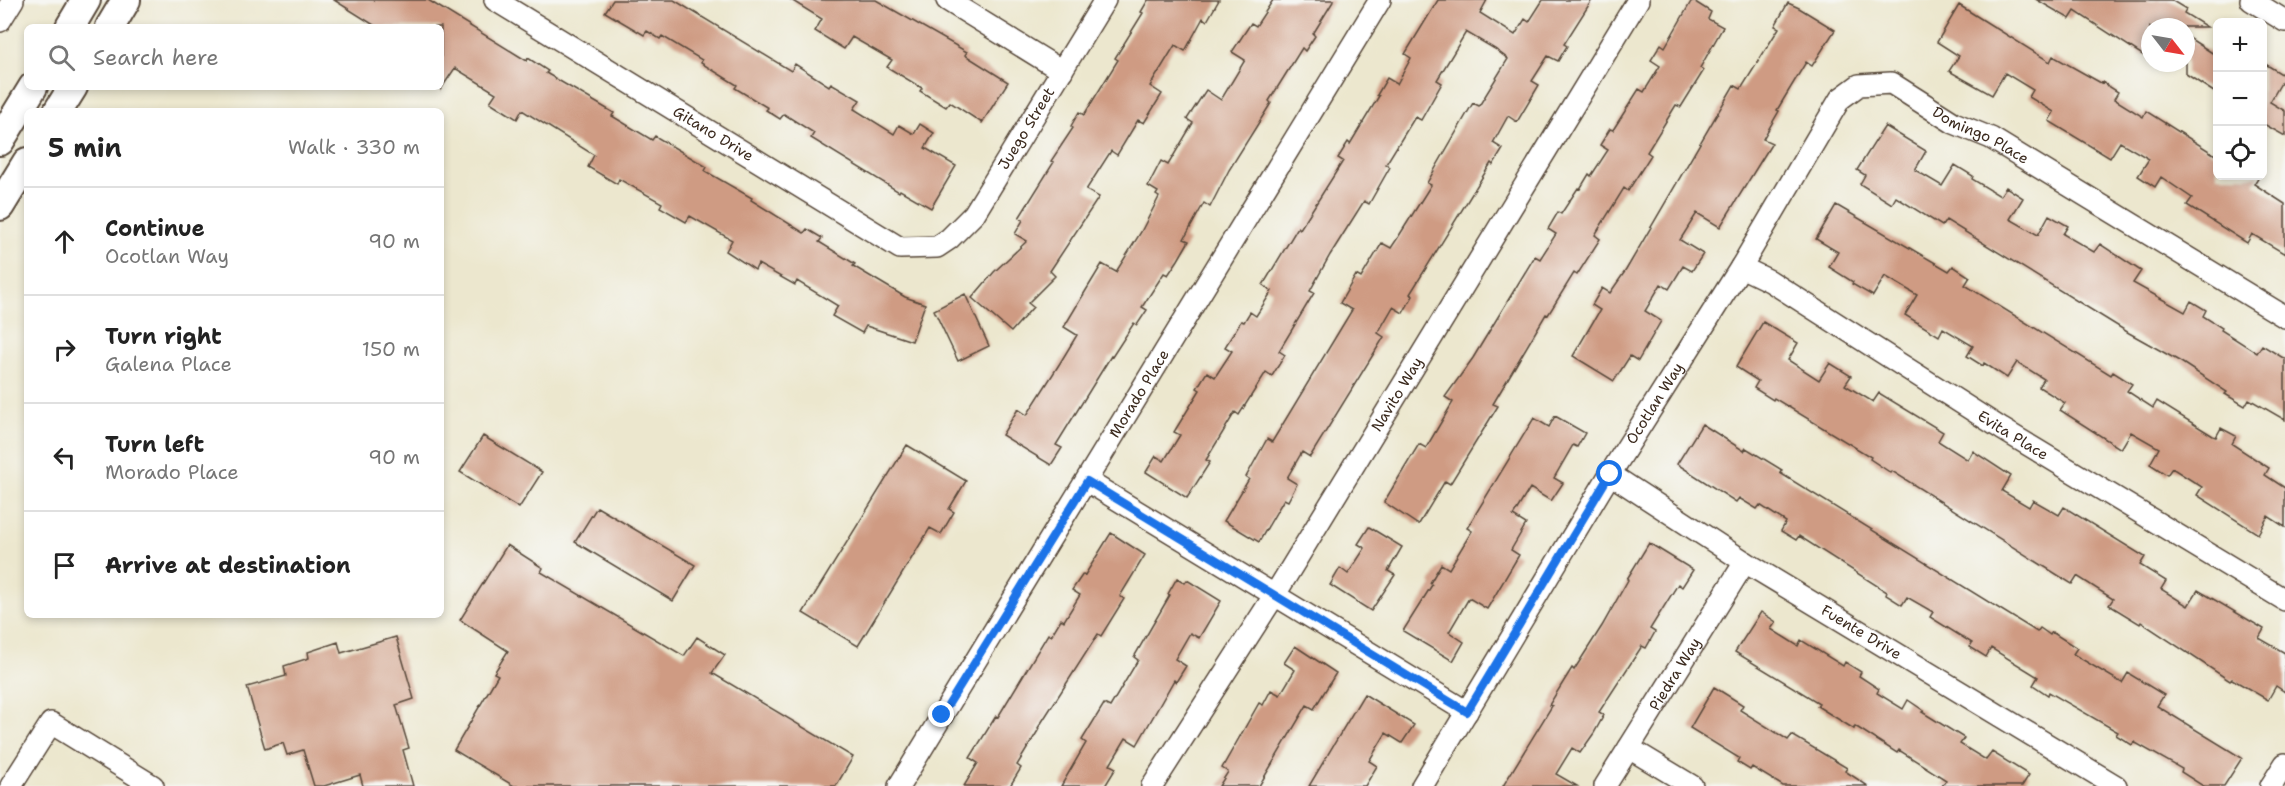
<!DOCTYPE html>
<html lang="en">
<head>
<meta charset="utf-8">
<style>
  :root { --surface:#fff; --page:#f6f6f6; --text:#222; --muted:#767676; --line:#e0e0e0 }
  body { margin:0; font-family:"Shantell Sans",sans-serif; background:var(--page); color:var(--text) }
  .controls { position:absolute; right:18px; top:18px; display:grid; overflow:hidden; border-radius:9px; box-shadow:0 3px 9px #0003 }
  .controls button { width:54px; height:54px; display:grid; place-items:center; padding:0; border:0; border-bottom:2px solid var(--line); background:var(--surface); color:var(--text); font:30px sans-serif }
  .compass { position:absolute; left:2141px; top:18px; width:54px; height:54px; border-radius:50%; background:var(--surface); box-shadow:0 3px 9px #0003; rotate:121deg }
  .stop { position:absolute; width:18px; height:18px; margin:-14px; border:4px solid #1a73e8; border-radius:50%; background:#fff }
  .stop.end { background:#1a73e8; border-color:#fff; box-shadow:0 2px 6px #0008 }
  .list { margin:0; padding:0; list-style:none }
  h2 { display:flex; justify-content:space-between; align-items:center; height:78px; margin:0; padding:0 24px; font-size:26px }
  h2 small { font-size:20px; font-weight:400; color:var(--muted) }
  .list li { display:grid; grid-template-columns:39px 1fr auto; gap:18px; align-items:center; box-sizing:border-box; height:108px; padding:0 24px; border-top:2px solid var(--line) }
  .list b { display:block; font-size:22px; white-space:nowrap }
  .list p { margin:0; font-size:20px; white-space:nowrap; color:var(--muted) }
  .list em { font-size:20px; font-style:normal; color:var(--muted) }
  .icon { flex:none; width:33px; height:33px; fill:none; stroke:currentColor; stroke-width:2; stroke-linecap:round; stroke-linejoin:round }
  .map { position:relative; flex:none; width:2285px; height:786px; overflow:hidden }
  .search { position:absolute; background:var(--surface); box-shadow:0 3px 9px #0003; left:24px; top:24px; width:420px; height:66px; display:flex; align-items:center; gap:15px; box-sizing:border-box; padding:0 21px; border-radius:9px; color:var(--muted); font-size:22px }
  .panel { position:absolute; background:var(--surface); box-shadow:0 3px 9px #0003; left:24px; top:108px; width:420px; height:510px; border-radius:9px }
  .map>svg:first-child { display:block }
</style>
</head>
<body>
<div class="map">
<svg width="2285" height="786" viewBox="0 0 2285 786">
  <rect width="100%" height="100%" fill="#f6f6f2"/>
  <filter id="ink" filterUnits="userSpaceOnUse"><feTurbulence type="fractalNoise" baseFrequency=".0167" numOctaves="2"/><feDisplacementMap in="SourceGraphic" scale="12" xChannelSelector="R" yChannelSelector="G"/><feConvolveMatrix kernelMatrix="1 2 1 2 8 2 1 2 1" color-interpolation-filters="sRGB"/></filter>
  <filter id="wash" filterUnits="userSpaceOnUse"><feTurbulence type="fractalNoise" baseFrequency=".008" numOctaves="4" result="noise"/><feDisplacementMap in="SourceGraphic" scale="24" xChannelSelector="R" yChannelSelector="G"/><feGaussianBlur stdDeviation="1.35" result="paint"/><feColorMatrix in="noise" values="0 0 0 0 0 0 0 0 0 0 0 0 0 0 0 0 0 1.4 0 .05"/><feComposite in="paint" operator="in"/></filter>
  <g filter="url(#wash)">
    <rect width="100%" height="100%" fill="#ece7ce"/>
    <g id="blocks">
      <path fill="#cf9b83" d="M334 0H428L527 61 528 58 548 71 546 73 614 113 612 116 652 140 655 136 707 167 705 171 752 198 751 200 804 233 807 229 822 238 819 242 855 264 853 266 905 297 925 304 912 341 866 326 862 333 832 316 838 306 797 281 795 285 758 264 755 270 726 251 732 240 690 216 686 222 660 207 662 203 619 179 617 184 588 167 594 155 522 110 517 119 490 102 496 93 455 68 441 89V27H377Z
        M613 0H674L791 71 795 64 829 86 831 83 860 100 854 109 894 134 899 125 914 134 920 124 934 133 925 148 956 166 931 208 900 190 899 192 811 138 814 133 784 114 780 119 766 110 768 108 735 88 737 85 701 63 702 60 662 36 660 39 647 31 644 35 605 12Z
        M791 0H876L967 52 965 55 1008 82 982 123 950 102 946 107 920 91 922 88 887 67 892 60 852 37 844 49 815 31 822 19Z
        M1148 0H1219L1207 21 1203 18 1185 51 1175 45 1150 86 1162 94 1144 123 1138 120 1117 155 1111 151 1086 190 1099 197 1050 271 1055 276 1028 303 1033 307 1011 332 972 298 994 272 1027 241 1015 234 1023 220 1019 218 1054 162 1051 161 1073 128 1071 126 1079 112 1084 115 1118 60 1115 58 1143 13 1141 12Z
        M1273 0H1334L1313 34 1315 36 1305 51 1302 48 1269 101 1271 103 1229 170 1210 207 1204 203 1184 239 1189 241 1178 260 1168 275 1164 273 1142 307 1147 310 1137 325 1134 323 1112 357 1111 356 1056 445 1062 448 1051 465 1002 435 1018 409 1027 415 1060 363 1077 335 1064 327 1085 292 1102 264 1116 272 1141 232 1159 197 1156 195 1158 192 1148 186 1161 161 1168 165 1193 123 1187 119 1206 90 1221 100 1245 60 1232 52 1251 23 1256 26Z
        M1438 0H1487L1480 13 1515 35 1525 19 1529 22 1543 0H1592L1564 44 1567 46 1558 61 1548 56 1532 81 1539 85 1517 122 1508 116 1493 143 1503 149 1493 165 1491 163 1410 294 1413 296 1403 313 1393 307 1378 333 1384 337 1310 457 1302 452 1287 478 1297 484 1288 501 1284 499 1259 542 1224 521 1249 479 1246 477 1267 439 1272 442 1352 310 1340 303 1356 275 1361 278 1382 243 1391 248 1397 239 1431 185 1427 183 1473 103 1479 106 1508 59 1495 49 1466 32 1437 80 1442 83 1421 120 1415 117 1386 164 1390 167 1369 204 1364 201 1330 255 1310 291 1314 293 1279 351 1285 355 1272 376 1266 372 1239 415 1235 412 1206 460 1210 462 1187 498 1146 472 1156 456 1164 461 1180 435 1174 432 1200 390 1197 388 1207 372 1215 377 1232 351 1225 347 1241 321 1244 322 1250 312 1256 316 1272 291 1263 285 1298 227 1300 229 1343 161 1338 158 1348 142 1350 144 1379 96 1377 95 1387 78 1397 84 1411 58 1405 54Z
        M1692 0 1711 12 1708 19 1723 27 1700 68 1704 70 1681 107 1676 105 1647 152 1651 155 1628 191 1624 188 1595 235 1600 239 1577 275 1574 273 1548 315 1546 314 1493 404 1498 406 1450 484 1445 481 1419 524H1417L1384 502 1419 444 1426 448 1453 402 1445 397 1473 358 1535 256 1540 259 1556 234 1548 229 1558 212 1561 214 1578 188 1580 189 1589 174 1591 176 1608 150 1600 145 1610 129 1613 130 1639 89 1644 92 1660 66 1651 60 1661 44 1665 47Z
        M2037 0H2171L2186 9 2184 13 2207 27H2150V46L2144 56 2075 11 2070 19Z
        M1788 3 1799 8 1835 30 1812 66 1806 62 1777 110 1779 111 1763 139 1772 143 1720 227 1697 213 1680 240 1703 254 1692 271 1683 266 1669 289 1661 284 1645 311 1661 321 1638 361 1630 356 1614 381 1573 356 1600 310 1592 305 1602 288 1610 293 1626 270 1734 85 1741 89 1779 28 1775 26Z
        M1959 5 2050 62 2053 56 2101 83 2102 82 2118 92 2114 99 2143 117 2146 111 2217 156V176H2259L2254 184 2285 204V254L2252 234 2247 243 2187 205 2192 198 2161 177 2155 187 2138 176 2149 159 2120 142 2110 158 2049 121 2054 112 2029 97 2033 90 2005 73 1992 95 1949 71 1959 56 1937 42Z
        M2186 36 2217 56V94L2186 74Z
        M2262 62 2285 76 2270 102 2285 111V136L2262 123Z
        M1885 126 1926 151 1915 170 1942 186 1955 165 1973 176 1972 179 2000 196 2006 187 2023 198 2010 219 2038 235 2049 215 2068 226 2063 234 2094 252 2100 244 2141 271 2133 283 2185 312 2191 301 2206 310 2203 316 2222 328 2221 330 2257 353 2262 345 2285 359V420L2249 399 2245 406 2225 394 2227 392 2181 362 2129 333 1946 220 1942 226 1896 197 1892 204 1860 184 1865 175 1857 170Z
        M1836 205 1949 271 1953 266 1970 277 1965 285 2111 375 2113 372 2132 384 2127 391 2153 408 2157 401 2213 436 2216 437 2221 428 2236 436 2232 444 2269 468 2265 475 2285 488V527L2268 516 2258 534 2197 495 2202 487 2172 468 2167 475 2150 464 2159 448 2131 432 2121 449 2060 410 2065 403 2039 387 2044 379 2017 362 2007 378 1984 363 1983 366 1967 356 1973 346 1943 328 1939 336 1905 315 1917 295 1885 276 1873 296 1852 284 1853 282 1829 267 1838 252 1816 239Z
        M965 294 989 346 958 361 934 310Z
        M1763 322 1798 343 1788 360 1819 380 1830 363 1851 376 1845 385 1873 402 1879 393 1943 432 1938 441 1968 460 1973 451 2011 476 2002 491 2029 507 2033 500 2059 515 2064 507 2145 557 2140 565 2166 581 2161 589 2188 606 2198 590 2264 629 2259 638 2285 653V692L2276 686 2268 700 2232 679 2230 681 2141 622 2140 624 2109 605 2113 599 2077 576 2072 584 1892 471 1891 473 1870 459 1871 457 1774 398 1773 400 1754 388 1758 381 1736 367Z
        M1555 416 1585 433 1577 447 1573 445 1554 478 1563 483 1551 501 1530 488 1513 516 1526 524 1511 550 1519 555 1487 609 1469 598 1449 632 1464 642 1453 661 1403 631 1432 585 1430 583 1441 564 1449 569 1472 531 1467 528 1534 418 1549 427Z
        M1702 424 1744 451 1746 448 1782 470 1780 473 2037 632 2040 628 2050 635 2052 632 2077 648 2073 654 2122 683 2128 673 2164 695 2157 706 2242 758 2224 786H2203L2181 772 2182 769 2134 742 2132 745 2116 735 2118 732 2049 692 2048 695 2033 685 2038 677 1991 648 1986 657 1970 647 1972 643 1930 617 1933 612 1907 597 1902 605 1886 595 1887 592 1799 536 1796 540 1781 531 1786 522 1760 505 1757 509 1739 498 1736 502 1677 464Z
        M483 436 542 472 519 508 460 472Z
        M907 445 966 481 949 509 954 512 941 534 930 528 858 646 803 613Z
        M597 507 695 565 673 601 575 542Z
        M1369 527 1402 547 1388 571 1395 575 1371 611 1330 585 1340 568 1348 574 1365 548 1358 544Z
        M1111 533 1145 555 1120 596 1124 599 1101 636 1098 634 1038 728 1039 729 1017 765 1021 768 1010 786H964L978 763 970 758 996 716 998 717 1048 634 1051 636 1061 619 1064 621 1080 595 1072 590 1083 574 1085 575Z
        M1649 543 1693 570 1682 587 1678 584 1650 629 1655 632 1646 648 1642 646 1599 712 1604 715 1594 733 1580 753 1572 748 1556 774 1577 786H1503L1552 706 1549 705 1572 668 1574 670 1602 626 1628 580 1627 579Z
        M507 545 543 568 541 572 684 656 697 637 725 655 712 673 853 757 836 786H514L454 750 498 675 494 673 508 651 460 620Z
        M1177 578 1185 583 1187 580 1221 601 1199 638 1190 633 1175 659 1186 666 1176 682 1174 680 1137 745 1126 738 1110 765 1116 768 1105 786H1061L1086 743 1082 740 1104 704 1110 707 1138 660 1134 657 1170 595 1168 594Z
        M1761 612 1776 622 1771 629 1798 646 1801 640 1843 666 1845 662 1861 672 1859 676 1879 689 1877 693 1903 709 1908 700 1924 711 1922 712 1964 738 1960 744 1986 760 1992 752 2029 775 2022 786H1942L1946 780 1899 750 1897 753 1855 726 1854 729 1817 706 1819 703 1735 652Z
        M396 637 414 699 396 705 409 748 403 750 413 786H363L360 775 324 786H314L303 750 287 755 283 743 265 749 247 687 286 676 284 666 309 658 308 652 338 642 341 653Z
        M1295 646 1336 673 1314 709 1307 705 1259 786H1219L1228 772 1222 768 1259 703 1263 705 1271 690 1280 695 1295 670 1284 663Z
        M1714 687 1743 705 1740 710 1788 740 1792 735 1847 768 1845 771 1868 786H1783L1752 767 1750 770 1737 762 1739 758 1690 728Z
        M1364 694 1414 725 1402 743 1386 733 1369 761 1377 766 1365 786H1309Z"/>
    </g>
  </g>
  <g filter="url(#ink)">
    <use href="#blocks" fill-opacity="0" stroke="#564638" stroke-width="1.5"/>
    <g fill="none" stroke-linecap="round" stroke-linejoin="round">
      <g stroke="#564638" stroke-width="24">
        <g id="street">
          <path id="s1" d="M495 0 900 248 937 247 949 239 974 214 1105 0"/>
          <path d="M947 0 1062 71"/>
          <path d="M2251 0 2285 21"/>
          <path d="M0 21 13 0"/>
          <path id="s2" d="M1741 267 1770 281 2002 429 2285 600"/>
          <path id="s3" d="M1610 474 1745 562 2116 786"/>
          <path d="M1087 481 1467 712"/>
          <path d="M1629 748 1692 786"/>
          <path d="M11 786 51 723 153 786"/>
          <path id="s4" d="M899 786 1380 0"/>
          <path id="s5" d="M1152 786 1274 596 1638 0"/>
          <path id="s6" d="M1422 786 1610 474 1741 267 1840 99 1859 85 1891 83 1954 123 1991 138 2285 317"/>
          <path id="s7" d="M1605 786 1745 562"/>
          <path d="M2271 786 2285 764"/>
        </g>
      </g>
      <g stroke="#564638" stroke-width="32">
        <path id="secondary" d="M70 27 86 0
          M110 27 126 0
          M58 111 73 87
          M0 141 33 87
          M0 206 27 162"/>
      </g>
      <use href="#street" stroke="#fff" stroke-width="21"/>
      <use href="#secondary" stroke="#fff" stroke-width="28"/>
    </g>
  </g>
  <g fill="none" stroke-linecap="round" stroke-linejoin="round" filter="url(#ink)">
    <path stroke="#1a73e8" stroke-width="8" d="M942 715 1087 481 1467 712 1610 474"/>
  </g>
  <g text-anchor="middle" stroke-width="6" stroke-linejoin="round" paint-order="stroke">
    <g font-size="15" fill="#3b2a1e" stroke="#f6f6f2">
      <text dy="5" stroke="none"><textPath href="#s1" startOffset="662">Juego Street</textPath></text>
      <text dy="5" stroke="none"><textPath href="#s1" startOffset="256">Gitano Drive</textPath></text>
      <text dy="5" stroke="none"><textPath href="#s6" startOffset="964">Domingo Place</textPath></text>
      <text dy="5" stroke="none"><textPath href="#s4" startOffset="460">Morado Place</textPath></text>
      <text dy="5" stroke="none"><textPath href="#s5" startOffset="462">Navito Way</textPath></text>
      <text dy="5" stroke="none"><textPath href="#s6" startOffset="448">Ocotlan Way</textPath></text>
      <text dy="5" stroke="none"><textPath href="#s2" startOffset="320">Evita Place</textPath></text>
      <text dy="5" stroke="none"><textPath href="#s3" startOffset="297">Fuente Drive</textPath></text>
      <text dy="5" stroke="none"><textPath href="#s7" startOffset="132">Piedra Way</textPath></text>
    </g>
  </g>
</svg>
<div class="controls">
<button>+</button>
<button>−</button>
<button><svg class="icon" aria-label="locate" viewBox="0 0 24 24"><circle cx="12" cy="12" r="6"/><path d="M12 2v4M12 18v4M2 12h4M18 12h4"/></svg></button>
</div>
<svg class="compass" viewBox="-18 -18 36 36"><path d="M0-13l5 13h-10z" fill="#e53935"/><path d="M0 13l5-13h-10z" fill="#767676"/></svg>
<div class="stop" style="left:1610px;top:474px"></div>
<div class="stop end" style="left:942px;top:715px"></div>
<div class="search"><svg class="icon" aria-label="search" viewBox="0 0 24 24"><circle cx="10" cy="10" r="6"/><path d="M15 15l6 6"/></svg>Search here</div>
<section class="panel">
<h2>5 min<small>Walk · 330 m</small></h2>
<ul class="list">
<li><svg class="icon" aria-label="ahead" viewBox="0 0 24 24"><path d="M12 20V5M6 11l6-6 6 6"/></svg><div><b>Continue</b><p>Ocotlan Way</p></div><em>90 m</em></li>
<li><svg class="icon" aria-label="right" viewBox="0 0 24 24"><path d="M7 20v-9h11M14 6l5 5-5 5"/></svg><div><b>Turn right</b><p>Galena Place</p></div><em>150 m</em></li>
<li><svg class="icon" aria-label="left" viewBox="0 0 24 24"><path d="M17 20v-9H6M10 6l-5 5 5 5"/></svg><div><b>Turn left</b><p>Morado Place</p></div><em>90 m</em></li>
<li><svg class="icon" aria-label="arrive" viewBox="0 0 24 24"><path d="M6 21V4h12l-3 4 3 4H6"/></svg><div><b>Arrive at destination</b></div></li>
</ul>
</section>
</div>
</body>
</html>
